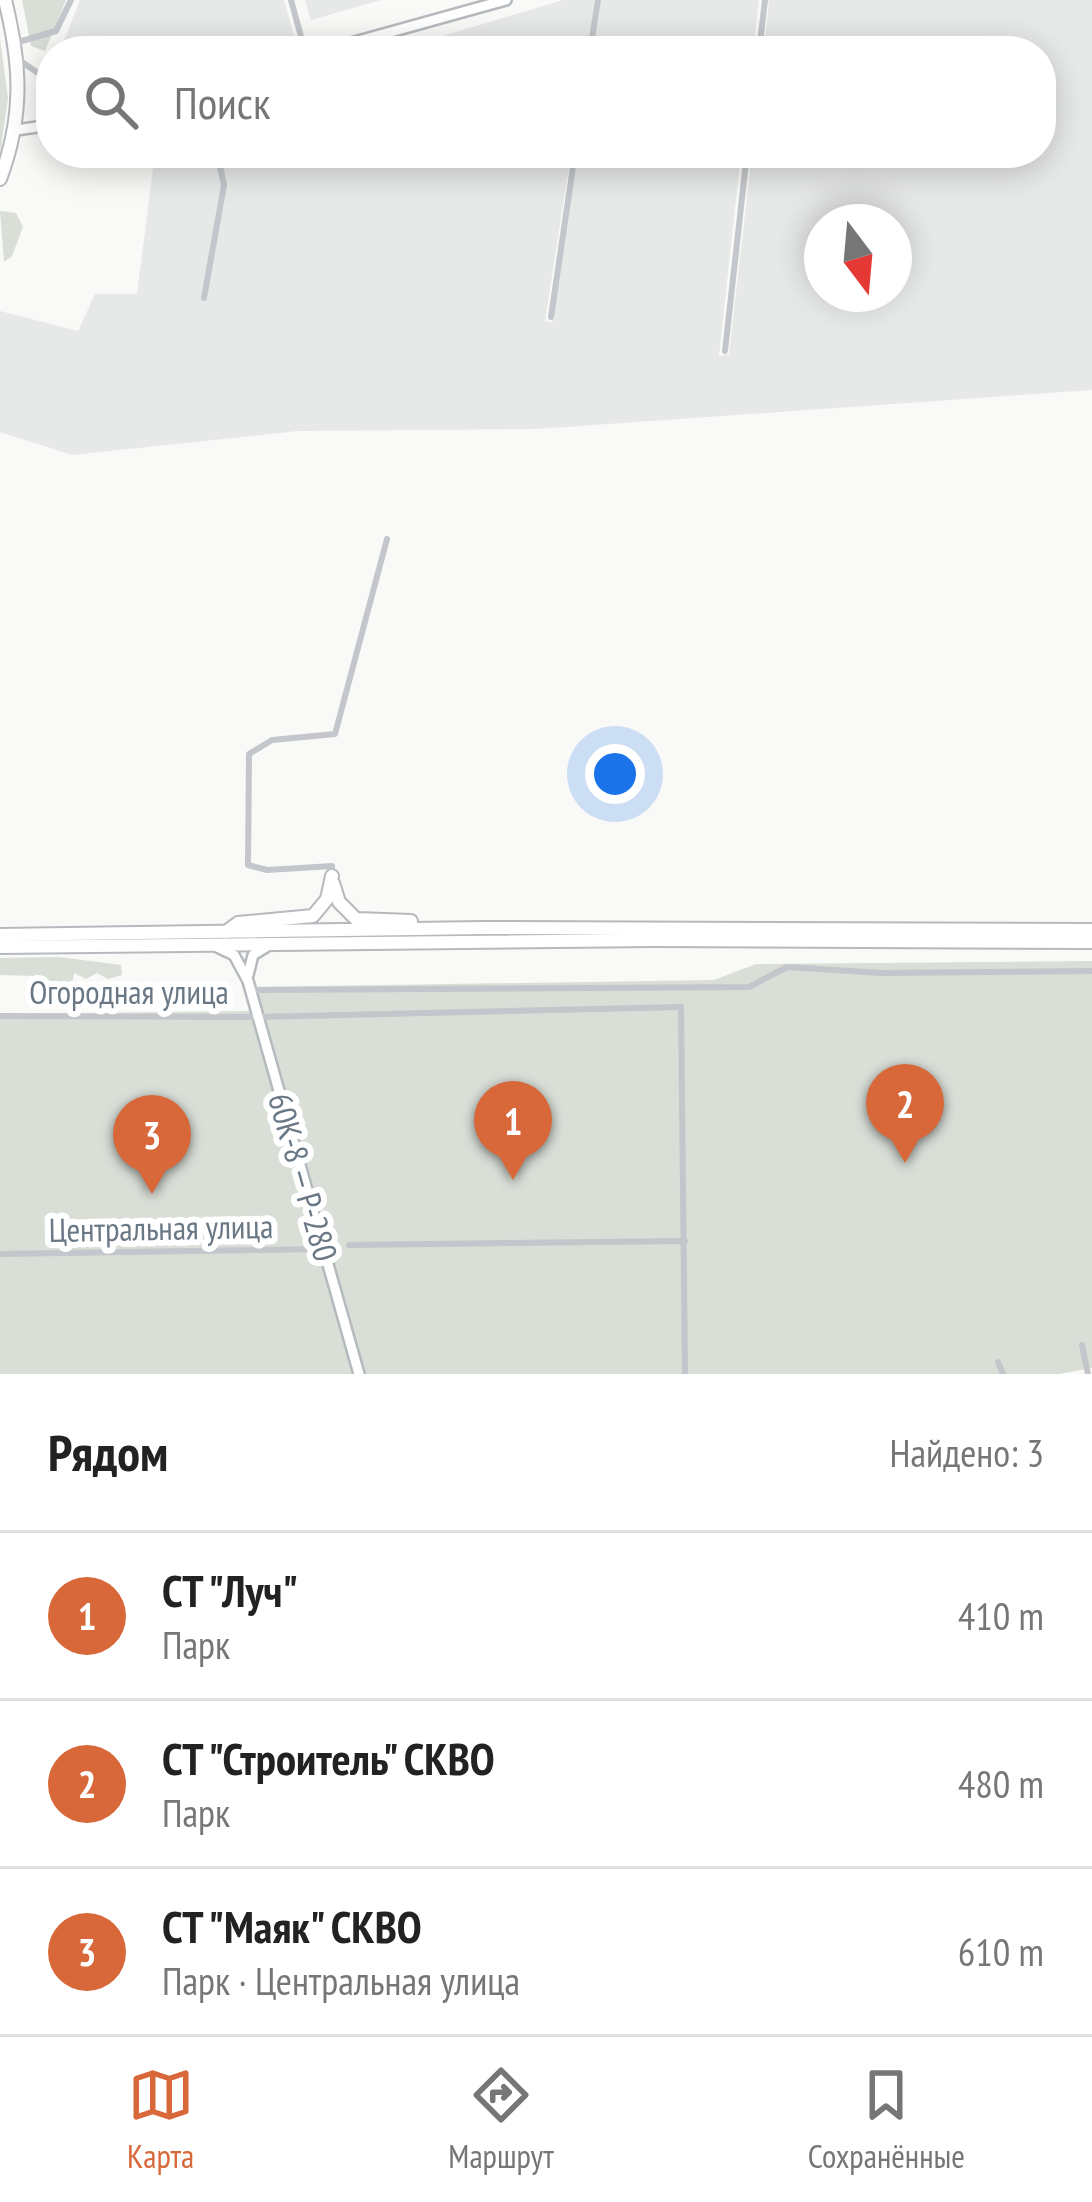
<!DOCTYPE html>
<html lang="ru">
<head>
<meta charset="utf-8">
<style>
  :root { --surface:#fff; --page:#f6f6f6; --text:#222; --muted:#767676; --line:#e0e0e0; --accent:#d86839 }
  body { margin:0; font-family:"PT Sans Narrow",sans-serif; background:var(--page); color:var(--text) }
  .compass { position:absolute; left:804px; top:204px; width:108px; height:108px; border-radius:50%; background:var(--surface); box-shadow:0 6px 30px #0003; rotate:164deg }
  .you { position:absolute; left:615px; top:774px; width:42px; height:42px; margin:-30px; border:9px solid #fff; border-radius:50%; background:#1a73e8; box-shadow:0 0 0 18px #1a73e833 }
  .badge { display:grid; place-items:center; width:78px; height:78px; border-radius:50%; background:var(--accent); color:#fff; font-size:39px; font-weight:700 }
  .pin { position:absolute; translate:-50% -99px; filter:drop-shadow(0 3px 6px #0008) }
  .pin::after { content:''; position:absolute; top:63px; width:42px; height:36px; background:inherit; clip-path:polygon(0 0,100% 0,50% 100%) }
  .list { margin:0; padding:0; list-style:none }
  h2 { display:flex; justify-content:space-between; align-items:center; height:156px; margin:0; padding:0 48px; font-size:51px }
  h2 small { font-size:39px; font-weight:400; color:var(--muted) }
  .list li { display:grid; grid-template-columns:78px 1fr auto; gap:36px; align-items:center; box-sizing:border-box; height:168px; padding:0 48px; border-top:3px solid var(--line) }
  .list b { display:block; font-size:45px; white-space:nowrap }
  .list p { margin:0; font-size:39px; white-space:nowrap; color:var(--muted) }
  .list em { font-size:39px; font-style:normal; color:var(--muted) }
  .icon { flex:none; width:66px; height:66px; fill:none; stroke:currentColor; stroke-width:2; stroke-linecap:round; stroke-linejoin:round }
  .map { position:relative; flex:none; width:1092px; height:1374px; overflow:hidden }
  .search { position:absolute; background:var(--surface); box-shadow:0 6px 30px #0003; left:36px; right:36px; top:36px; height:132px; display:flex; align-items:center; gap:30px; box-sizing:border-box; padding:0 42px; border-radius:48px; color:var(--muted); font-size:45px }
  .sheet { height:660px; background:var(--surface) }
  nav { display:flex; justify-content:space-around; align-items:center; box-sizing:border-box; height:168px; border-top:3px solid var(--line); background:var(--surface); font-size:33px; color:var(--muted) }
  nav a { display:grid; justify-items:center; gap:6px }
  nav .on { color:var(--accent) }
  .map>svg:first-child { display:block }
</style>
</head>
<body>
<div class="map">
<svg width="1092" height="1374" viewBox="0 0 1092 1374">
  <rect width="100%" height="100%" fill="#f9f9f7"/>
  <path fill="#e7e8e8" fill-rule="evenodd" d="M80 0H284L295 39 258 51H216L212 41 177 51H60Z
    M305 0H381L311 20Z
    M563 0H595L587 51H392Z
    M601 0H759L753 51H593Z
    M769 0H1092V390L537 429 298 431 72 455 0 432V311L78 331 95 294H137L155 153H571L545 321 552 323 578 153H741L719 356 729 354 752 153H1041V51H764ZM822 222H894V294H822Z"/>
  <path fill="#d9ded7" d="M22 0H66L45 51 31 46Z
    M0 39 8 98 0 154Z
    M0 211 16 213 23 227 12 256 4 262Z
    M59 957 121 965 122 975 108 979 97 973 86 979 74 973 73 980 51 989 35 976 0 975V958Z
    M1092 961V1368L1059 1374H364L254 987 714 980 756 964Z
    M252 1011 354 1374H0V1014Z"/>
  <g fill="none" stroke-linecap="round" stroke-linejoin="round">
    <g stroke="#b5babf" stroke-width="14">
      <path id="secondary" d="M322 51 506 0
        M16 130 51 125
        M217 947 234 955 248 981 359 1374
        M248 975 253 955 266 947"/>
    </g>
    <g stroke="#b6b9bd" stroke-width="16">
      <path id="highway" d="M0 179C24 115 21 65 5 0
        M333 883 339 902 356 919 411 921
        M226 932 238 923 313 916 327 899 332 876
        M0 935 483 928 1092 930
        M0 947 654 940 1092 942"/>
    </g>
    <path stroke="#c3c6ca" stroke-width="6" d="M291 0 305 51
      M15 43 56 31 71 0
      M590 51 598 0
      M759 51 765 0
      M19 60 51 82
      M204 298 224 185 217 153
      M551 317 575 153
      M725 351 747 153
      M332 873V866L267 870 248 865 249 754 272 740 335 734 387 539
      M251 990 749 987 787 967 882 973 1092 971
      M0 1016 258 1017 681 1007 685 1374
      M349 1245 685 1241
      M0 1254 322 1249
      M1082 1345 1088 1374
      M998 1362 1003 1374"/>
    <use href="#secondary" stroke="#fff" stroke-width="9"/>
    <use href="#highway" stroke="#fff" stroke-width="12"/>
  </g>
  <g text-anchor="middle" stroke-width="12" stroke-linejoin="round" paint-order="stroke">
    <g font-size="33" fill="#6a7886" stroke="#fff">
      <text x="129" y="1004">Огородная улица</text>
      <text transform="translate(303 1177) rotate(74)" y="12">60К-8 — Р-280</text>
      <text transform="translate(161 1228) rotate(-1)" y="12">Центральная улица</text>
    </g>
  </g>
</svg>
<svg class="compass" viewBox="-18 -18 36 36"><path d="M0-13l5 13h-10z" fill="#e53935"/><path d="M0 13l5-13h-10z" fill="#767676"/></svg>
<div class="you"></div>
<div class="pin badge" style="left:513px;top:1180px">1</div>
<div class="pin badge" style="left:905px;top:1163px">2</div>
<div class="pin badge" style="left:152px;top:1194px">3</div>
<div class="search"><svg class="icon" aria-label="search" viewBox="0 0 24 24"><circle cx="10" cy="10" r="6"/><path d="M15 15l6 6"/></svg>Поиск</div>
</div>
<section class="sheet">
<h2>Рядом<small>Найдено: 3</small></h2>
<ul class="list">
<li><span class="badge">1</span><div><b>СТ &quot;Луч&quot;</b><p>Парк</p></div><em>410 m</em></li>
<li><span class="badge">2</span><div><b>СТ &quot;Строитель&quot; СКВО</b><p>Парк</p></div><em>480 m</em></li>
<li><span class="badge">3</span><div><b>СТ &quot;Маяк&quot; СКВО</b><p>Парк · Центральная улица</p></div><em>610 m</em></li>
</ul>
</section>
<nav>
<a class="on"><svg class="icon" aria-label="map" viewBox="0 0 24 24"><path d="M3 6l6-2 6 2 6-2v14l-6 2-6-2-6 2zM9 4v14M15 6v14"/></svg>Карта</a>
<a><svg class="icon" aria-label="directions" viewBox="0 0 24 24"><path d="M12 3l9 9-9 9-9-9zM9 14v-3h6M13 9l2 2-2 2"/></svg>Маршрут</a>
<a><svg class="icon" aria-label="saved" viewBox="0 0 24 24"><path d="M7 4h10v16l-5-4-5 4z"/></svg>Сохранённые</a>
</nav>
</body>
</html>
